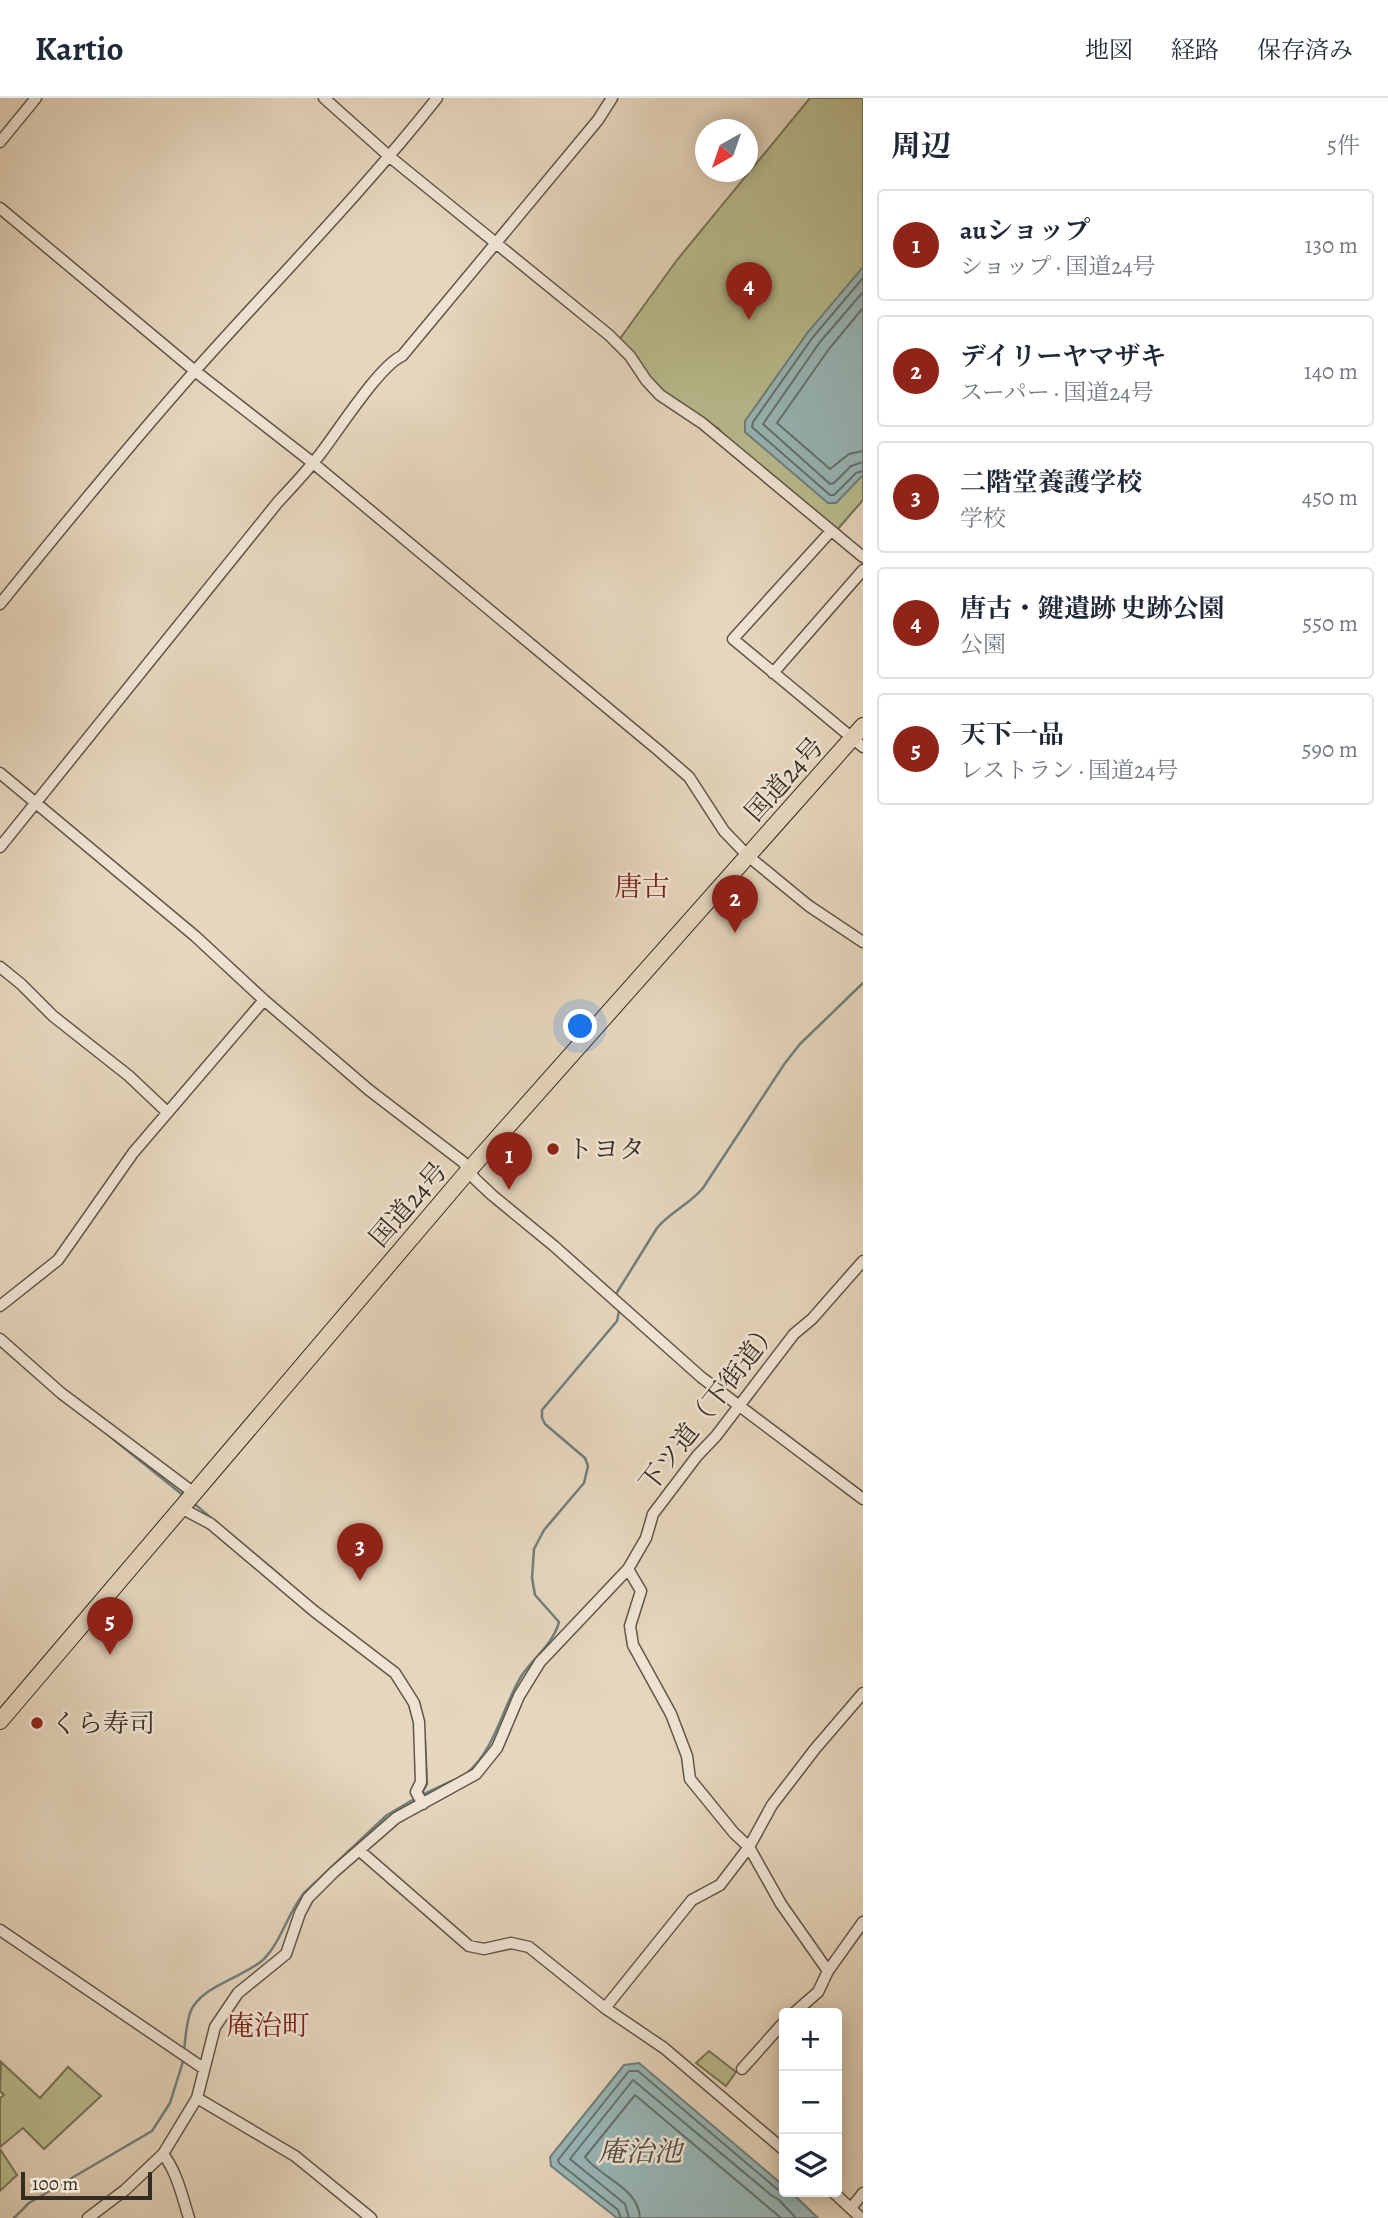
<!DOCTYPE html>
<html lang="ja">
<head>
<meta charset="utf-8">
<style>
  :root { --surface:#fff; --page:#f2f2f3; --text:#1f2937; --muted:#747a83; --line:#e0e1e3; --accent:#8f2418 }
  body { margin:0; font-family:Alegreya,"Noto Serif JP",serif; background:var(--page); color:var(--text) }
  .controls { position:absolute; right:21px; bottom:21px; display:grid; overflow:hidden; border-radius:7px; box-shadow:0 4px 18px #0003 }
  .controls button { width:63px; height:63px; display:grid; place-items:center; padding:0; border:0; border-bottom:2px solid var(--line); background:var(--surface); color:var(--text); font:35px sans-serif }
  .compass { position:absolute; left:695px; top:21px; width:63px; height:63px; border-radius:50%; background:var(--surface); box-shadow:0 4px 18px #0003; rotate:220deg }
  .scale { position:absolute; left:21px; bottom:18px; width:131px; box-sizing:border-box; padding-left:7px; border:4px solid #352c21; border-top:0; font-size:19px; line-height:24px; white-space:nowrap; color:#352c21; -webkit-text-stroke:5px #efe4d4; paint-order:stroke }
  .you { position:absolute; left:581px; top:929px; width:24px; height:24px; margin:-18px; border:5px solid #fff; border-radius:50%; background:#1a73e8; box-shadow:0 0 0 10px #1a73e833 }
  .badge { display:grid; place-items:center; width:46px; height:46px; border-radius:50%; background:var(--accent); color:#fff; font-size:23px; font-weight:700 }
  .pin { position:absolute; translate:-50% -58px; filter:drop-shadow(0 2px 4px #0008) }
  .pin::after { content:''; position:absolute; top:37px; width:24px; height:21px; background:inherit; clip-path:polygon(0 0,100% 0,50% 100%) }
  .list { margin:0; padding:0; list-style:none }
  h2 { display:flex; justify-content:space-between; align-items:center; height:91px; margin:0; padding:0 28px; font-size:30px }
  h2 small { font-size:23px; font-weight:400; color:var(--muted) }
  .list li { display:grid; grid-template-columns:46px 1fr auto; gap:21px; align-items:center; box-sizing:border-box; height:112px; margin:0 14px 14px; padding:0 14px; border:2px solid var(--line); border-radius:7px }
  .list b { display:block; font-size:26px; white-space:nowrap }
  .list p { margin:0; font-size:23px; white-space:nowrap; color:var(--muted) }
  .list em { font-size:23px; font-style:normal; color:var(--muted) }
  .icon { flex:none; width:38px; height:38px; fill:none; stroke:currentColor; stroke-width:2; stroke-linecap:round; stroke-linejoin:round }
  .map { position:relative; flex:none; width:863px; height:2120px; overflow:hidden }
  header { display:flex; align-items:center; gap:42px; box-sizing:border-box; height:98px; padding:0 35px; background:var(--surface); border-bottom:2px solid var(--line) }
  header strong { font-size:33px }
  nav { display:flex; gap:38px; margin-inline-start:auto; font-size:24px }
  main { display:flex }
  aside { flex:1; background:var(--surface) }
  .map>svg:first-child { display:block }
</style>
</head>
<body>
<header>
<strong>Kartio</strong>
<nav><a>地図</a><a>経路</a><a>保存済み</a></nav>
</header>
<main>
<div class="map">
<svg width="863" height="2120" viewBox="0 0 863 2120">
  <rect width="100%" height="100%" fill="#e6d6bd"/>
  <filter id="stains"><feTurbulence type="fractalNoise" baseFrequency=".00286" numOctaves="4"/><feColorMatrix values="0 0 0 0 .2 0 0 0 0 .09 0 0 0 0 .02 0 0 0 .5 -.17"/></filter>
  <radialGradient id="worn" r=".72"><stop offset=".6" stop-color="#630" stop-opacity="0"/><stop offset="1" stop-color="#630" stop-opacity=".3"/></radialGradient>
  <path fill="#b9bc8e" stroke="#777458" stroke-width="2" d="M810 0H863V402L837 432 727 341 719 331 662 295 619 242 677 162Z
    M709 1953 736 1974 726 1988 696 1965Z
    M1 1964 40 2000 68 1969 101 1998 44 2051 23 2030 0 2049V2000L4 1997 0 1993Z
    M0 2051 17 2077 0 2093Z"/>
  <path fill="#98b7b8" stroke="#707f7c" stroke-width="2" d="M863 169V377L836 405H828L745 334V323L808 234Z
    M639 1965 784 2088V2094H791L818 2120H617L551 2068 550 2059 624 1967Z"/>
  <g fill="none" stroke-linecap="round" stroke-linejoin="round">
    <path stroke="#66726c" stroke-width="2" d="M863 180 813 239 753 324 752 329 830 397H834L856 375 863 373
      M863 194 820 244 763 326 830 386 834 385 851 368 863 364
      M863 210 829 251 777 325 830 371 849 356 863 353
      M621 2120 618 2112 559 2065 558 2062 629 1973H638L777 2091 784 2093
      M629 2120 625 2106 570 2061 633 1982 771 2097 779 2102 796 2120
      M640 2120C639 2090 601 2080 585 2059L635 1997 781 2120"/>
    <path stroke="#707f7c" stroke-width="2.5" d="M616 1196 657 1130C670 1114 690 1106 703 1090L785 965 800 946 863 885
      M113 1341 184 1398
      M192 1404 281 1478
      M466 1676C496 1651 502 1609 522 1577 534 1560 554 1544 559 1524L535 1497 532 1480 534 1451 544 1432 584 1385 588 1368 585 1360 545 1326 542 1320V1312L617 1223 619 1213
      M421 1697 427 1686 425 1643
      M422 1697 454 1682
      M184 1954C185 1941 186 1928 190 1915 199 1888 244 1880 264 1861 281 1844 287 1816 304 1795L387 1717 416 1700
      M14 2120 29 2105 152 2033 170 2005 184 1960"/>
    <g stroke="#615648" stroke-width="13">
      <path id="minor" d="M324 0 390 59 609 237 630 258 646 282 660 297 702 325 863 459
        M0 44 36 0
        M0 110 195 273 313 365 658 652 689 679 724 733 748 758 809 808 863 844
        M831 433 733 541 863 649
        M0 506C63 428 127 350 194 274 275 183 361 96 437 0
        M773 575 863 472
        M0 675 195 838 264 902 369 992 463 1064 475 1081 492 1097 554 1148 701 1279 863 1401
        M0 749 278 404C293 388 308 372 321 355 338 333 380 267 402 258L598 22 612 0
        M0 869 21 886 53 918 129 978 167 1014
        M0 1208 58 1162 133 1055 264 902
        M0 1241 61 1295 194 1395
        M181 1410 211 1426 314 1513 395 1575 414 1605 419 1624 421 1684 416 1694 423 1706
        M628 1471 641 1493 630 1528 633 1547 671 1616 687 1658 690 1681 734 1735 749 1749 781 1806 828 1873
        M360 1753 469 1848 484 1851 511 1845 529 1849 605 1910 664 1950 784 2052
        M0 1832 203 1970
        M605 1910 692 1802 720 1787 749 1749 772 1707 815 1651 863 1595
        M794 1915 818 1894 828 1873 863 1824
        M742 1971 784 1924
        M197 2000 295 2058 371 2120
        M163 2056C177 2074 182 2098 189 2120
        M833 2094 861 2120
        M851 2110 863 2095
        M88 2120 125 2092 163 2056 197 2000 215 1929 238 1895 286 1856 300 1815 308 1800 334 1774 396 1720 476 1676 497 1650 519 1598 540 1564 628 1471 646 1440 653 1416 697 1358 716 1338 794 1236 812 1221 863 1163"/>
    </g>
    <g stroke="#352c21" stroke-width="18">
      <path id="highway" d="M0 1623 469 1072 863 628"/>
    </g>
    <use href="#minor" stroke="#efe4d4" stroke-width="10"/>
    <use href="#highway" stroke="#e6d6bd" stroke-width="16"/>
  </g>
  <g fill="#8f2418" stroke="#efe4d4" stroke-width="2.5">
    <circle cx="553" cy="1051" r="7"/>
    <circle cx="37" cy="1625" r="7"/>
  </g>
  <g text-anchor="middle" stroke-width="5" stroke-linejoin="round" paint-order="stroke">
    <g font-size="26" fill="#352c21" stroke="#efe4d4">
      <text transform="translate(784 681) rotate(-48)" y="9">国道24号</text>
      <text transform="translate(408 1106) rotate(-49)" y="9">国道24号</text>
      <text transform="translate(709 1308) rotate(-52)" y="9">下ツ道（下街道）</text>
    </g>
    <g font-size="26" fill="#352c21" stroke="#efe4d4" text-anchor="start">
      <text x="567" y="1060">トヨタ</text>
      <text x="51" y="1634">くら寿司</text>
    </g>
    <g font-size="28" fill="#7a1f14" stroke="#efe4d4">
      <text x="642" y="798">唐古</text>
      <text x="268" y="1937">庵治町</text>
    </g>
    <g font-size="28" font-style="italic" fill="#4e4f47" stroke="#efe4d4">
      <text x="640" y="2063">庵治池</text>
    </g>
  </g>
  <rect width="100%" height="100%" filter="url(#stains)"/>
  <rect width="100%" height="100%" fill="url(#worn)"/>
</svg>
<div class="controls">
<button>+</button>
<button>−</button>
<button><svg class="icon" aria-label="layers" viewBox="0 0 24 24"><path d="M12 4l9 5-9 5-9-5zM3 14l9 5 9-5"/></svg></button>
</div>
<svg class="compass" viewBox="-18 -18 36 36"><path d="M0-13l5 13h-10z" fill="#e53935"/><path d="M0 13l5-13h-10z" fill="#747a83"/></svg>
<div class="scale">100 m</div>
<div class="you"></div>
<div class="pin badge" style="left:509px;top:1092px">1</div>
<div class="pin badge" style="left:735px;top:835px">2</div>
<div class="pin badge" style="left:360px;top:1483px">3</div>
<div class="pin badge" style="left:749px;top:222px">4</div>
<div class="pin badge" style="left:110px;top:1557px">5</div>
</div>
<aside>
<h2>周辺<small>5件</small></h2>
<ul class="list">
<li><span class="badge">1</span><div><b>auショップ</b><p>ショップ · 国道24号</p></div><em>130 m</em></li>
<li><span class="badge">2</span><div><b>デイリーヤマザキ</b><p>スーパー · 国道24号</p></div><em>140 m</em></li>
<li><span class="badge">3</span><div><b>二階堂養護学校</b><p>学校</p></div><em>450 m</em></li>
<li><span class="badge">4</span><div><b>唐古・鍵遺跡 史跡公園</b><p>公園</p></div><em>550 m</em></li>
<li><span class="badge">5</span><div><b>天下一品</b><p>レストラン · 国道24号</p></div><em>590 m</em></li>
</ul>
</aside>
</main>
</body>
</html>
